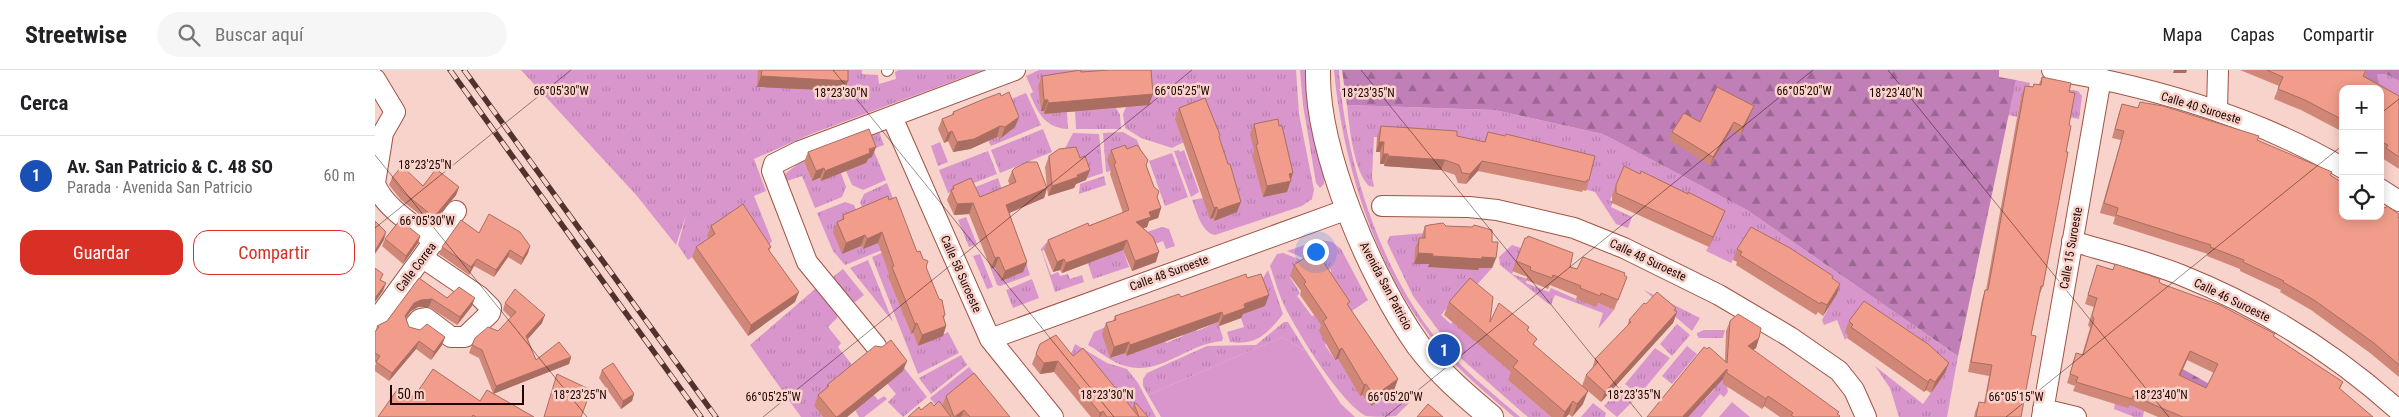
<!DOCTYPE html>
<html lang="es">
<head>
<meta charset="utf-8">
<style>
  :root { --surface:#fff; --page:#f6f6f6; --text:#202124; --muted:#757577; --line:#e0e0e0; --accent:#d93025 }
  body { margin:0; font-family:"Roboto Condensed",sans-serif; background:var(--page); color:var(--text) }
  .controls { position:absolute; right:15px; top:15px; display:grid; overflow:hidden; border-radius:10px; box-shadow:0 2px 12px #0003 }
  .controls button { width:45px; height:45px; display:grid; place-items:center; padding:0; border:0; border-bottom:1px solid var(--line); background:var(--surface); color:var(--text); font:25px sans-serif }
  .scale { position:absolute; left:15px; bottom:12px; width:134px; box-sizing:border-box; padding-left:5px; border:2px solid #200401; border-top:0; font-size:14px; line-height:18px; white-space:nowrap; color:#200401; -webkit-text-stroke:4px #f8d3cb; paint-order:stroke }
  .you { position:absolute; left:940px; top:181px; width:18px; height:18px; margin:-12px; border:4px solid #fff; border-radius:50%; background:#1a73e8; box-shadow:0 0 0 8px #1a73e833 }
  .badge { display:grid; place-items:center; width:32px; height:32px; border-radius:50%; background:var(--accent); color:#fff; font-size:16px; font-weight:700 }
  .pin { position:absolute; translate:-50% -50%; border:2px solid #fff; box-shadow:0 1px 5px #0006 }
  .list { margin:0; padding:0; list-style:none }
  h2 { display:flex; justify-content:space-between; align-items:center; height:65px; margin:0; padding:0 20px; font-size:21px }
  h2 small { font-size:16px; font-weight:400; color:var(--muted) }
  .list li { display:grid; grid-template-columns:32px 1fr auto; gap:15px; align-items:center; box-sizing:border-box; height:80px; padding:0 20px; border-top:1px solid var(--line) }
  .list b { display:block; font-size:19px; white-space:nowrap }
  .list p { margin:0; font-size:16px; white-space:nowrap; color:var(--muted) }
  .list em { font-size:16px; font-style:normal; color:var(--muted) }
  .actions { display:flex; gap:10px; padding:15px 20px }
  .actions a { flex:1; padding:11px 0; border:1px solid var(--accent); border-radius:15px; text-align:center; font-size:18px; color:var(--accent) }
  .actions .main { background:var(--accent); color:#fff }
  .icon { flex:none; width:28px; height:28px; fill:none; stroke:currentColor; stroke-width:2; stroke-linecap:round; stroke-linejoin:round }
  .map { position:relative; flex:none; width:2024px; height:347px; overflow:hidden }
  header { display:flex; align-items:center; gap:30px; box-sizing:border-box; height:70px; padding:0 25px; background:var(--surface); border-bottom:1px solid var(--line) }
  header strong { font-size:24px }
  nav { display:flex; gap:28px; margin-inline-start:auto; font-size:18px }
  .search { width:350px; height:45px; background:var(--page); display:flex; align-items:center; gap:12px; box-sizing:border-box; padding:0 18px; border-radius:28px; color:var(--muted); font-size:19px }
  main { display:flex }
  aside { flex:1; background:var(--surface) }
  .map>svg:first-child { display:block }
</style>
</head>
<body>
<header>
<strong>Streetwise</strong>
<div class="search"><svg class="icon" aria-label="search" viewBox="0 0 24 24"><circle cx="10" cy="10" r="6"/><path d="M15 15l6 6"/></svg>Buscar aquí</div>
<nav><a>Mapa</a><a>Capas</a><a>Compartir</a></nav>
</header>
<main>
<aside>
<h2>Cerca<small></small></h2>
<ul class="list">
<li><span class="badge" style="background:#1a4fb4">1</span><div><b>Av. San Patricio &amp; C. 48 SO</b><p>Parada · Avenida San Patricio</p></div><em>60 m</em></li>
</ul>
<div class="actions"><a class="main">Guardar</a><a>Compartir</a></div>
</aside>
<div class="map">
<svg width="2024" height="347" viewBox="0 0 2024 347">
  <defs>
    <pattern id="grass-tufts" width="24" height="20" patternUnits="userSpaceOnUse" patternTransform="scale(1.25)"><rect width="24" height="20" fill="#d896cd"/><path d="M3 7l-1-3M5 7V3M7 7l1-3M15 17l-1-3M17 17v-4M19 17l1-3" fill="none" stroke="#b980ae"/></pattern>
    <pattern id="forest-firs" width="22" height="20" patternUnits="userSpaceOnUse" patternTransform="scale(1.25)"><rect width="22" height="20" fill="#c07fb6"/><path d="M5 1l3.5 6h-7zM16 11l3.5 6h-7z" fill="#9c6692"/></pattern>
  </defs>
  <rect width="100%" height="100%" fill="#f8d3cb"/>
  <path fill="url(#grass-tufts)" d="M146 0H383V17L391 18 392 15 440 20 470 0H487V4L503 5 504 14 521 9 520 2 524 0H608L436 64 379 89 391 121 379 126 397 171 394 175 332 167 336 174 313 190 303 175 311 145 301 175 262 126Z
    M664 0H921L924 44 939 120 937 129 927 136 840 165C826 162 822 142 817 130L828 128 833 138 832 139 835 149 838 148 839 151 809 72 797 78 766 68 750 58 748 44 751 37 772 34 664 16 666 41H669V44L692 42 693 59C671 58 663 44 655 24L658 22 651 6Z
    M925 0H931L935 44 949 109V114L945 118 941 113 928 35Z
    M959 0H964C970 93 1010 218 1077 286 1098 308 1122 327 1145 347H1139C1117 328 1094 309 1074 288 1005 215 968 98 959 0Z
    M2002 3 2011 4 2024 11V31L2003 19Z
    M1641 10 1655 13 1653 27 1646 26 1642 47 1633 45Z
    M1691 19 1703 21 1707 26 1704 49 1694 47Z
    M651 23 666 55 616 76 613 70 636 61 634 30Z
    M972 35 1120 40 1228 64 1372 140 1583 286 1572 347H1524L1515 318 1500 296 1548 334 1570 303 1474 265 1470 270 1462 250 1449 255 1447 250 1461 224 1372 168 1356 193 1331 181 1346 152 1245 107 1235 130 1238 132 1236 137 1257 147 1253 158 1241 154 1220 122 1015 67H999L997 107 999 117 994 116C979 102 974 56 972 35Z
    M741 38 745 45 746 59H701L700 41Z
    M503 59 509 75 498 79 511 110 488 120 477 115 471 101 491 93 490 90 497 87 487 64Z
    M668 59 677 82 625 103 616 80Z
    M748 62 762 70 772 94 731 102 728 63Z
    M698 63 724 64 728 103 710 109 684 90Z
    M565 72 573 92 563 96 556 76Z
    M804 80 805 82 809 80 824 122 816 127 799 81Z
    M613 81 622 104 573 123 564 100Z
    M797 83 813 127 790 136 774 91Z
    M428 90 437 111 466 103 471 117 467 127 440 138 427 106 409 112 410 104Z
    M729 106 731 115 704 124 705 114Z
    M623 108 655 205 625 216 622 215 616 199 620 197 602 137 593 120Z
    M512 113 534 169 470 195 458 181 442 143 470 132 479 135 484 147 467 184 486 176 488 179V139L485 133 489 124Z
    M591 147 602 174 594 177 583 150Z
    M787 157 794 159 800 176 791 179 788 171 777 175 766 164Z
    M740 158 754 197 718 209 713 193 732 186Z
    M1050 163 1054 197 1070 198V195L1103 200V198H1117L1099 218 1086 221 1066 245 1076 254 1079 250 1084 257 1099 268 1098 270 1118 284 1117 286 1124 291 1126 289 1139 304 1133 310 1176 347H1153L1148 343 1080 283 1038 226 1012 172 1015 166Z
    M685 168 667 181 676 205 683 202 685 206 693 204 695 209 707 205 709 212 680 222 666 179 671 173Z
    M945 170 957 172 966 179 993 230 977 241H974L956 208V200L912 181Z
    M535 171 513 207 536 264 538 263 544 276 573 262 584 283 543 304 497 187Z
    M1137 175 1146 178 1137 204 1152 209 1151 213 1174 222 1176 218 1201 229 1223 233 1239 240 1223 259 1228 243 1180 225 1176 235 1171 232 1125 195 1124 187Z
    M908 183 934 193 915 207 925 223 922 226 937 246 940 245 949 258 952 273 950 275 960 290 963 289 985 325H987L996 336 1019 320H1024L1035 332 1021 346C1013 347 998 347 991 346 965 332 925 266 911 239 904 226 900 210 895 196L902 184Z
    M605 184 618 217 612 219 598 186Z
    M493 190 518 252 475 198Z
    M468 199 489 225 480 232 476 231 459 210V206Z
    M893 200 908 244C892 264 882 276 855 272L852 262 869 257 865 245Z
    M657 209 664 228 638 238 631 220Z
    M440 219 462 245V248L453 257 466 273 463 277 482 301 439 336 448 347H426L375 275Z
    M1269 220 1325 248 1317 261Z
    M843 252 848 268 847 271C810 274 785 308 747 295 735 291 724 281 713 275L719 262 733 256 736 288 750 283 751 286 790 269 791 273 808 266 807 263 821 258 822 261Z
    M909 252H913L931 281 907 267 773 325 768 316V309L772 303 832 276 881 275Z
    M1302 254 1315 265 1297 286 1285 274Z
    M1329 260H1350L1348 268H1324L1322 265V263Z
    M508 271 552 327 528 347 513 332 521 324 511 312 528 301Z
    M700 274 732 293 752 299 763 313 781 347H758L690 299Z
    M1312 276 1322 284 1297 314 1287 306Z
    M1280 278 1295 288 1264 325 1250 314Z
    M586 285 592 295 556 324 544 308Z
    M1348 291 1353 322 1349 327 1345 324 1326 347H1312L1340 319 1338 317Z
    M594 297 607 312 570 347 555 328Z
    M1246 317 1261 328 1242 347 1229 336Z
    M499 325 503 330 509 326 512 329 489 347H484L479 338Z
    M1756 330 1770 335 1768 347H1759L1739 339 1740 333Z
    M1218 333 1231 343 1230 347H1206Z"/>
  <path fill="url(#forest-firs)" d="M967 0H1624V7L1641 10 1583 286 1372 140 1228 64 1120 40 972 35Z
    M1992 0H2024V11L2011 4H2002L2004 16 1983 19Z
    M1787 289H1790L1861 329H1825Z"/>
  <path fill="#d896cd" d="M907 267 931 281 966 334 980 347H786L773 325Z
    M1357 332 1375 347H1344Z"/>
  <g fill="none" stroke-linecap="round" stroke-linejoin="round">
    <g stroke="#a15344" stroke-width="12">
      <path id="service" d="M512 1 513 0"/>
    </g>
    <g stroke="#a15344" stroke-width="22">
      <path id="minor" d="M1677 0C1778 17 1879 46 1968 98
        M0 9 20 42 8 63 0 113
        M1842 40 1843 0
        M517 47 615 269 678 347
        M0 114C10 139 40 155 60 172
        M2005 119 2024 131
        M1007 136 1094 137 1122 140 1199 158 1249 178 1344 225 1415 267 1464 301 1479 320 1491 347
        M1697 171C1733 182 1771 191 1806 205 1886 237 1960 283 2024 341
        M0 252 81 141
        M39 256 45 249 51 248 76 267H90L115 243 116 238 104 226 48 188
        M615 269 973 139
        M501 276 432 192 397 101 399 94 425 81 640 0
        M1668 339 1701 347
        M1667 347 1726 8"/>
    </g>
    <g stroke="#a15344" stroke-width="26">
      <path id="tertiary" d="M943 0C941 81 996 209 1043 275 1064 303 1090 325 1116 347"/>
    </g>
    <use href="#service" stroke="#fff" stroke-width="10"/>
    <use href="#minor" stroke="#fff" stroke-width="20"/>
    <use href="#tertiary" stroke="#fff" stroke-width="24"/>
    <g stroke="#50322e" stroke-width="5.5">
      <path id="rail" d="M75 0 326 347
        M89 0 341 347"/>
    </g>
    <use href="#rail" stroke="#f8d3cb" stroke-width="4" stroke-dasharray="11" stroke-linecap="butt"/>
  </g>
  <path fill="#d08778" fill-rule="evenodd" d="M383 0H473L469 21 382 17Z
    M1865 0H1992L1989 7 2024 26V99L2007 88 2009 84 2005 82V19H1968V62L1926 40 1899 29 1904 16Z
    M706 2 774 35 669 44V41H666L663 16 667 6Z
    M1667 7 1694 22V55L1691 82 1668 216 1664 226 1656 265 1646 347H1599L1600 342 1604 332 1609 333 1614 306 1593 302 1607 230 1610 220H1611L1646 26 1650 16 1658 17 1659 14H1664Z
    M626 26 644 47 640 57 626 68 622 67 595 79 578 82 573 71 569 73 563 59 567 49 577 45 578 42Z
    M1765 32 1882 70 1956 106 2024 148V307L1995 283 1936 240 1905 222 1906 220 1865 201V199L1832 186 1833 184 1738 154 1740 147 1725 143 1746 70 1737 68 1744 43 1747 34 1763 38Z
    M1379 36 1376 43 1366 65 1356 60 1335 95 1294 70 1297 62 1325 52Z
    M804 38 844 69 862 142 839 151 838 148 835 149 800 49Z
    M879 54 915 110 916 111 912 122 888 127 877 85 879 81 875 64Z
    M1006 56 1082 66 1109 72 1113 62 1214 110 1211 121 1208 120 1207 122 1103 101 1091 114 1083 113 1080 105 1066 100 1009 96V94H1005V82H1001L1002 66Z
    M501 77 497 87 493 89 491 93 446 111 445 108 437 111 429 92 433 82Z
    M752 79 771 95 786 138 783 148 774 151 772 157 768 158 781 192 757 201 748 180 687 203 685 200 678 202 669 180 673 170 748 143 735 104 736 101 732 90 736 80Z
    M674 86 711 110 701 114 699 118 673 126 672 118 669 128 634 143 652 192 648 202 626 211 620 197 616 199 594 144 579 145 572 130 576 120 578 116 605 127 635 115 633 111 637 101 672 118 670 97Z
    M17 108 48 116 84 117 81 125 57 154 26 130 14 115Z
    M1241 115 1313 124 1350 141 1334 177 1237 133V125Z
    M514 130 542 182 551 197 570 245 569 248 571 256 568 266 543 276 538 263 536 264 513 207 514 204 503 173 488 179 486 176 467 184 458 162 462 152 466 150 468 145Z
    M336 156 396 177 394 181 420 232 373 266 317 187 321 177 333 169 332 166Z
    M1050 156H1071L1117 172 1121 188 1117 198H1104L1103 200 1053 197 1054 194H1039L1040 178 1044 168H1046Z
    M104 163 155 176 153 183 146 195 133 187 119 207 99 196 94 205 64 184 67 177Z
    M45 166 43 173 28 194 7 176 10 169Z
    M1150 168 1195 197 1202 199 1249 205 1252 207 1239 240 1223 233 1221 237 1201 229 1202 226 1175 215 1173 219 1151 210 1152 207 1137 201Z
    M1362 179 1458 206 1457 208 1462 224 1448 246 1443 242 1441 245 1361 195 1362 192 1358 190Z
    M919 195 973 237 1023 309 1019 320 996 336 987 325 985 326 963 289 960 290 944 261 946 255 925 225 926 221 915 206Z
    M1722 195 1784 212 1899 267 1968 312 1965 319 1998 347H1783L1755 335 1753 338 1698 321 1700 316 1692 313 1701 283 1707 285 1715 258 1713 255 1719 237 1710 234ZM1812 290 1839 303 1831 318 1805 306Z
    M44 208 72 228 97 236 82 255 54 237H43L36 241 31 248 34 257 70 267 67 275 56 290 41 279 14 311 0 301V296L1 293 0 292V262L2 256 12 251Z
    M872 208 890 236 868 244 866 248 844 256 843 252 751 286 750 283 735 288 727 264 731 253 738 251 740 246Z
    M1074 232 1115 252 1154 257 1153 260 1160 276 1208 334 1197 347 1194 344 1191 347H1176L1133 310 1136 302 1069 245Z
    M130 233 167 253 153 269 161 290 196 287 194 294 118 324 159 347H3L39 327 105 331 118 323 104 288 94 283 97 275 123 261 136 248 128 240Z
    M1271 234 1300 241 1302 242 1298 253 1226 332 1207 316 1211 305 1217 299 1220 289 1252 257 1254 250Z
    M1355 251 1384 268 1381 278 1378 280 1463 345 1464 347H1405L1389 336 1387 339 1348 314V309L1313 347H1272L1350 290 1351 261Z
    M1474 251 1570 303 1556 323 1551 320 1549 322 1472 268 1473 265 1470 262Z
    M661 284 698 286 757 339 759 334 773 347H716L679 302 665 304 657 294Z
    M227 300 259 324 257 331 246 339 224 308Z
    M528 301 472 347H448L439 336 443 325 451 319 452 315Z
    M571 326 635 347H533L546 340 567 336Z"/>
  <path fill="#a96e61" d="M1799 0H1812L1811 3H1798Z
    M386 6 473 11 469 21 382 17Z
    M778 24 774 35 669 44 673 33Z
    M669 30H673L669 41H666Z
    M1379 36 1376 43 1366 65 1368 57Z
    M644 47 640 57 626 68 630 57Z
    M1359 52 1356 60 1335 95 1338 87Z
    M625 56 622 67 595 79 578 82 582 72Z
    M577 61 573 71 569 73 573 63Z
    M1004 72H1009L1005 82H1001Z
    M501 77 497 87 493 89 491 93 446 111 450 101Z
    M1008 84H1013L1009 94H1005Z
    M1013 86 1070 90 1066 100 1009 96Z
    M1107 91 1103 101 1091 114 1095 104Z
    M449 98 445 108 437 111 441 101Z
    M715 100 711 110 701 114 699 118 673 126 677 116Z
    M918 103 912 122 888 127 892 116 914 104Z
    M84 117 81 125 57 154 59 147Z
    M672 118 669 128 627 146 631 135Z
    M866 132 862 142 839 151 843 140Z
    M598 133 594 144 579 145 582 134Z
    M842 137 838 148 835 149 839 138Z
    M786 138 783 148 774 151 772 157 758 162 761 152 774 142Z
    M1350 141 1346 151 1334 177 1338 167Z
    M11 162 9 170 0 184V181Z
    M507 162 503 173 488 179 492 169Z
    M490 165 486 176 467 184 471 173Z
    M45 166 43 173 28 194 31 186Z
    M752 170 748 180 687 203 691 193Z
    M155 176 153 183 146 195 148 188Z
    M135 180 133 187 119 207 121 200Z
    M784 182 781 192 757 201 760 191Z
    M1043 183 1058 184 1054 194H1039Z
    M1057 186 1107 187 1121 188 1117 198H1104L1103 200 1053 197Z
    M624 187 620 197 616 199 620 188Z
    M102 189 99 196 94 205 96 197Z
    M689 189 685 200 678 202 682 192Z
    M652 192 648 202 626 211 630 201Z
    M11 213 8 221 0 232V228Z
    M1465 214 1462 224 1448 246 1452 235Z
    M424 222 420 232 373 266 376 255Z
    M894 225 890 236 868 244 866 248 844 256 848 246 869 234Z
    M100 228 97 236 82 255 85 247Z
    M57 229 54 237H43L36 241 27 253 30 246 39 233 46 230Z
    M1301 238 1298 246 1302 242 1298 253 1226 332 1230 322Z
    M847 242 843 252 751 286 755 275Z
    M170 245 167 253 149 273 151 266Z
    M542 253 538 263 536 264 540 254Z
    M571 256 568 266 543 276 547 265Z
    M70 267 67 275 56 290 59 282Z
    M1384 268 1381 278 1369 287 1373 276Z
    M44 271 41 279 14 311 17 303Z
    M754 272 750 283 735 288 739 277Z
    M967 278 963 289 960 290 964 280Z
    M1815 281 1812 290 1801 314 1804 305Z
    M196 287 194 294 118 324 121 316Z
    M532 291 528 301 472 347H462Z
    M683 291 679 302 665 304 669 293Z
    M1574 293 1570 303 1556 323 1560 312Z
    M1352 299 1348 309 1313 347H1308Z
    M1023 309 1019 320 996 336 999 326Z
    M1555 309 1551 320 1549 322 1553 312Z
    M991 314 987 325 985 326 989 315Z
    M1213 321 1208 334 1197 347 1202 334Z
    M259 324 257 331 246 339 248 331Z
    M1393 326 1389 336 1387 339 1391 329Z
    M1198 331 1194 344 1191 347H1188L1190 342Z
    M589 340 586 347H580Z
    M728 341 725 347H724L725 343Z"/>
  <path fill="#f29d8b" stroke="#a96e61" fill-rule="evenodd" d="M387 0H473V11L386 6Z
    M706 0V2L734 0H776L778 24 673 33V30H669L667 6Z
    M1892 0H1991L1988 6 2024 26V87L2011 78 2013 75 2005 71V19H1968V50L1930 30 1903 19 1908 7Z
    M1667 7 1696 13 1694 22 1700 23 1694 55 1696 56 1691 82H1693L1668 216H1666L1656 265 1661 266 1646 347H1601L1604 332 1610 333 1617 295 1596 292 1610 220H1613L1650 16 1658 17 1659 14 1666 15Z
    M1342 17 1379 36 1368 57 1359 52 1338 87 1297 62 1309 43 1325 52Z
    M634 22 644 47 630 57 625 56 599 69 582 72 577 61 573 63 567 49 579 44 578 42 609 29 625 23 626 26Z
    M830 28 845 65 844 67 853 94H855L866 132 843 140 842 137 839 138 804 38Z
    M1765 32 1788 36 1884 66 1882 70 1957 102 1955 105 1968 113V146H2005V135L2010 138 2012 136 2024 144 2023 147 2024 148V295L1999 273 1939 230 1908 212 1909 211 1868 192 1869 190 1835 177 1836 175 1741 145 1743 138 1729 133 1749 61 1740 59 1747 34 1763 38Z
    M903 49 904 56H907L918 103 914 104 916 111 892 116 881 75 883 74 879 54Z
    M1006 56 1082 61V66L1110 72 1113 62 1130 66 1131 64 1220 86 1214 110H1212L1211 112 1107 91 1095 104 1087 103 1084 95 1070 90 1013 86V84H1008L1009 72H1004Z
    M494 59 501 77 494 79 495 83 450 101 449 98 441 101 433 82Z
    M750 75 752 79 762 75 773 90 771 95 779 117 784 121 782 127 786 138 774 142 776 147 761 152 778 167 784 182 760 191 752 170 691 193 689 189 682 192 673 170 713 153 714 156 754 140 739 94 741 93 736 80Z
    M701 77 705 88 710 86 715 100 702 105 703 107 677 116 674 86 684 79Z
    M652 92H662L672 118 631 135 652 192 630 201 624 187 620 188 598 133 582 134 576 120 579 119 578 116 596 108 605 127 641 112 637 101 640 98Z
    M27 96 48 116 61 99 84 117 59 147 29 123 17 108Z
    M1249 96 1265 104 1266 101 1313 124V122L1350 141 1338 167 1241 123V115Z
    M513 126 514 130 521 127 542 182 545 181 548 189 553 191 551 197 564 229 567 230 570 245 568 246 571 256 547 265 542 253 540 254 517 197 519 196 507 162 492 169 490 165 471 173 462 152 469 149 468 145Z
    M368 134 396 177 393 179 424 222 376 255 321 177 340 164 336 156Z
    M114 144 145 162 155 176 148 188 135 180 121 200 102 189 96 197 67 177 86 150 104 163Z
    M25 150 45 166 31 186 10 169Z
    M0 151 11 162 0 181Z
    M1068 153 1071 156 1097 157 1099 155 1117 160V172H1123L1121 188 1107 187V189L1057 186 1058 184 1043 183 1044 168H1050V156L1054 155Z
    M1376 157 1415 178 1458 206 1457 208 1465 214 1452 235 1446 232 1445 234 1365 185 1367 182 1362 179Z
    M1153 166 1198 183 1195 197 1202 199 1208 187 1250 203 1249 205 1252 207 1243 230 1226 223 1225 226 1205 218 1206 216 1178 205 1177 208 1155 200 1156 197 1141 191 1150 168H1152Z
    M938 182 942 188 945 187 975 232 972 234 1023 309 999 326 991 314 989 315 967 278 964 280 948 251 952 248 929 214 931 212 919 195Z
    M1740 194 1785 209 1784 212 1787 214 1845 235 1900 264 1898 266 1968 312 1964 318 1998 347H1808L1758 326 1757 329 1701 312 1703 307 1695 304 1701 283 1708 285 1719 249 1717 245 1722 228 1713 225 1722 195 1738 200ZM1815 281 1843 294 1831 318 1804 305Z
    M0 198 8 204 5 210 11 213 0 228Z
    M871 204 872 208 886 204 894 225 869 234 870 238 848 246 847 242 755 275 754 272 739 277 731 253 741 250 740 246 804 224 806 227Z
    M44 208 72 228 84 217 100 228 85 247 57 229 46 230 39 233 30 246 34 257 45 260 52 254 70 267 59 282 44 271 17 303 1 292 5 286 0 283V262L4 257 2 256 12 251Z
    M1095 208 1118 227 1115 252 1124 233 1154 257 1152 260 1162 269 1158 274 1213 321 1202 334 1198 331 1190 342 1138 297 1143 291 1074 232Z
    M140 219 170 245 151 266 161 290 184 272 196 287 121 316 107 280 97 275 100 268 113 257 123 261 141 242 130 233Z
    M1282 222 1301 238 1299 240 1302 242 1230 322 1211 305 1223 292 1220 289 1256 252 1254 250 1269 233 1271 234Z
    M1489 231 1553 274 1574 293 1560 312 1555 309 1553 312 1476 257 1478 255 1474 251Z
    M1363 244 1386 258 1384 268 1373 276 1464 342 1462 344 1465 346 1464 347H1419L1416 345 1418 343 1393 326 1391 329 1352 303V299L1308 346 1309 347H1272L1329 277 1332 279 1334 277 1352 293 1355 251Z
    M681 265 698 286 708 278 764 347H732L728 341 725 343 683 291 669 293 661 284 665 274Z
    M516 270 532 291 462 347H461L443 325 454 316 452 315 500 276 507 277Z
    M238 293 259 324 248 331 227 300Z
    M58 299 105 331 112 320 159 347H101L98 345 97 347H3L24 317 39 327Z
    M599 303 635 347H595L589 340 579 347 571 326Z
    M182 304 216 320 206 347H169Z
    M564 331 576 347H533L544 337 546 340 556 332 559 336Z
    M761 333 773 347H764L759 334Z
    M1053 334 1068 347H1042Z"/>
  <path fill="none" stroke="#200401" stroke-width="1" stroke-opacity="0.45" d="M458 0 739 347M986 0 1267 347M1513 0 1794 347M2005 44 2024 29M0 85 212 347M0 158 196 0M388 347 817 0M1010 347 1438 0M1631 347 1968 75"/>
  <g text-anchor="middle" stroke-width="5" stroke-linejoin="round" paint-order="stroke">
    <g font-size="12" fill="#200401" stroke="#f8d3cb">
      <text transform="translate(1826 38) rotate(17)" y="4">Calle 40 Suroeste</text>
      <text transform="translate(1696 178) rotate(-80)" y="4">Calle 15 Suroeste</text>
      <text transform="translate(1273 190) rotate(25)" y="4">Calle 48 Suroeste</text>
      <text transform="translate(41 197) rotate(-53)" y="4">Calle Correa</text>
      <text transform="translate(794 203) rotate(-20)" y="4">Calle 48 Suroeste</text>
      <text transform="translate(586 204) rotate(66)" y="4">Calle 58 Suroeste</text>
      <text transform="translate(1011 216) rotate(62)" y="4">Avenida San Patricio</text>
      <text transform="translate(1857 230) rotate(26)" y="4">Calle 46 Suroeste</text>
    </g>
  </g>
  <g font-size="12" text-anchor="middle" fill="#200401" stroke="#f8d3cb" stroke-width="5" stroke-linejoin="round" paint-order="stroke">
    <text x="1429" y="25">66°05'20"W</text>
    <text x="186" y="25">66°05'30"W</text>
    <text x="807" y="25">66°05'25"W</text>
    <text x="466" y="27">18°23'30"N</text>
    <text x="993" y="27">18°23'35"N</text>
    <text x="1521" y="27">18°23'40"N</text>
    <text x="50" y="99">18°23'25"N</text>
    <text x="52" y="155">66°05'30"W</text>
    <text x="205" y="329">18°23'25"N</text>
    <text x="732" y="329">18°23'30"N</text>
    <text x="1259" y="329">18°23'35"N</text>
    <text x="1786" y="329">18°23'40"N</text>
    <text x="398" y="331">66°05'25"W</text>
    <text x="1020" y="331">66°05'20"W</text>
    <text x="1641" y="331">66°05'15"W</text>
  </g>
</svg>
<div class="controls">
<button>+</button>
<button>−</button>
<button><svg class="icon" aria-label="locate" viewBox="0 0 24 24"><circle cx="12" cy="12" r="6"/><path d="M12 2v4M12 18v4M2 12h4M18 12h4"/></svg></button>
</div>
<div class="scale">50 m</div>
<div class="you"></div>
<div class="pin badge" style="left:1069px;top:280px;background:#1a4fb4">1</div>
</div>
</main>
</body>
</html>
